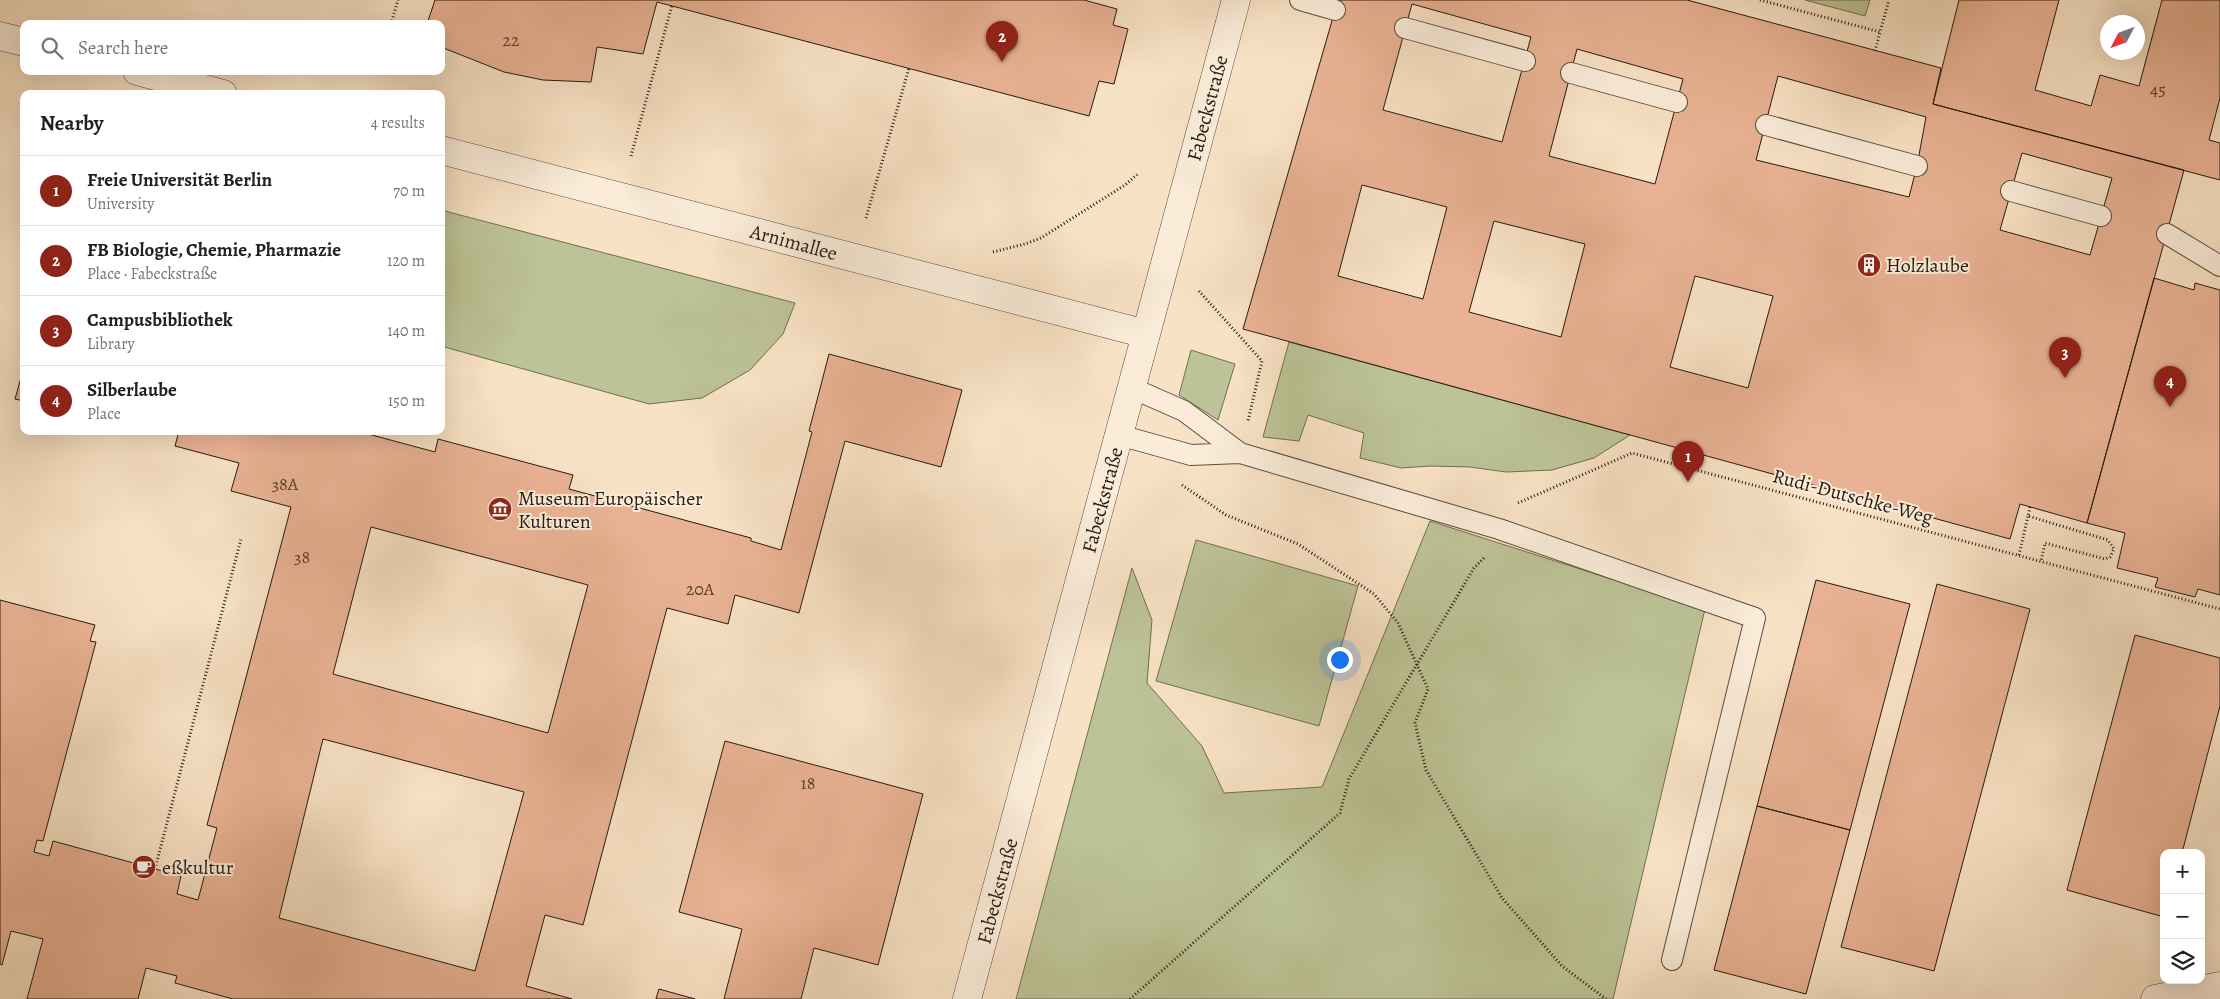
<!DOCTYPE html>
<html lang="en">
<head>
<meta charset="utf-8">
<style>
  :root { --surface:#fff; --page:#f2f2f2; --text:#202124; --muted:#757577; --line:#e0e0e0; --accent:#8f2418 }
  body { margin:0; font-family:Alegreya,serif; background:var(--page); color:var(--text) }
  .controls { position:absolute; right:15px; bottom:15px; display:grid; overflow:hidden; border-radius:10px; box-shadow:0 5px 20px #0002 }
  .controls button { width:45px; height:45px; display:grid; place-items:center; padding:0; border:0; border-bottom:1px solid var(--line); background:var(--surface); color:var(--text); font:25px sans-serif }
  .compass { position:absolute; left:2100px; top:15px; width:45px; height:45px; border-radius:50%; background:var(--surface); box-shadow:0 5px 20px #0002; rotate:229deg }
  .you { position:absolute; left:1339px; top:659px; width:18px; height:18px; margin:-12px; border:4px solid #fff; border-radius:50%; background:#1a73e8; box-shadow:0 0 0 8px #1a73e833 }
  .badge { display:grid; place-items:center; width:32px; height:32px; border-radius:50%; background:var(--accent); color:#fff; font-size:16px; font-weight:700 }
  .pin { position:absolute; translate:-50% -41px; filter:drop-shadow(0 1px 2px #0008) }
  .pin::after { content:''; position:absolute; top:26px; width:18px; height:15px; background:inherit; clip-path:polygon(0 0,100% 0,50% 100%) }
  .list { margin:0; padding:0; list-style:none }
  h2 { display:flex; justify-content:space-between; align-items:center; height:65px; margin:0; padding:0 20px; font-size:21px }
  h2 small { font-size:16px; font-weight:400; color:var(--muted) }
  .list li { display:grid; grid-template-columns:32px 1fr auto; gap:15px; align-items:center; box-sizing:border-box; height:70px; padding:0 20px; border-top:1px solid var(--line) }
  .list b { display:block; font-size:19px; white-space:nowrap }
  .list p { margin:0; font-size:16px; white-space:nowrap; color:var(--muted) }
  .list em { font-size:16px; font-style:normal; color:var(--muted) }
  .icon { flex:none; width:28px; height:28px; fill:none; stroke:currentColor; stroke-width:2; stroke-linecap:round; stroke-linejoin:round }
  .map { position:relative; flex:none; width:2220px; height:999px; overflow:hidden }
  .search { position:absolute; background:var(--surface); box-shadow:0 5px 20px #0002; left:20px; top:20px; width:425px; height:55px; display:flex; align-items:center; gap:12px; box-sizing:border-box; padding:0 18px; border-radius:10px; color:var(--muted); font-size:19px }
  .panel { position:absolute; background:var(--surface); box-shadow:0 5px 20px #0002; left:20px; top:90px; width:425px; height:345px; border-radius:10px }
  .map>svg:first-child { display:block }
</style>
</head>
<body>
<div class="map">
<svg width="2220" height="999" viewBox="0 0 2220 999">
  <rect width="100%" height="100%" fill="#f8e2c5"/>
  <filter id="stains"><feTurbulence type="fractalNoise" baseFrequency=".004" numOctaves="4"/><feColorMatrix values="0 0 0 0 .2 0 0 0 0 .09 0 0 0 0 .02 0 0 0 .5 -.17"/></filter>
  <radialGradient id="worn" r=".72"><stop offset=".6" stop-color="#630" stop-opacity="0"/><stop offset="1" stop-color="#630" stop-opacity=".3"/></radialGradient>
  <path fill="#bcc396" stroke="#716e53" d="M1805 0H1870L1865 16Z
    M441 210 795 303 783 334 750 370 702 398 649 404 441 346Z
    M1289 342 1630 435 1594 458 1552 470 1506 472 1470 467 1430 466 1401 468 1360 458 1364 433 1308 415 1299 441 1263 437Z
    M1191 350 1235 364 1218 420 1179 395Z
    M1430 521 1705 609 1613 999H1016L1132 568 1152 620 1147 683 1202 746 1224 793 1322 787Z
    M1196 540 1358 586 1319 726 1156 681Z"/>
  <path fill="#e9b294" stroke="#261a10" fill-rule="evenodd" d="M435 0H1084L1117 9 1113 25 1128 29 1114 84 1099 81 1089 116 657 2 643 54 597 47 591 82 543 80 504 72 441 47V24H427Z
    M1338 0H1687L1941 68 1933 104 2184 170 2087 523 2020 504 2010 539 1243 329ZM1412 4 1531 37 1502 142 1383 110ZM1577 49 1683 79 1655 184 1549 156ZM1778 76 1926 117 1917 166 1909 197 1756 160ZM2022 153 2112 178 2090 255 2000 230ZM1362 185 1447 207 1423 299 1338 276ZM1494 221 1585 244 1561 337 1469 312ZM1695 276 1773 296 1748 388 1670 367Z
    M1959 0H2059L2035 90 2091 106 2100 75 2139 86 2162 0H2220V98L2209 140 2220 143V180L1933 104Z
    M2154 278 2194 290 2195 283 2220 290V595L2198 589 2195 597 2155 587 2158 578 2117 568 2125 533 2087 523Z
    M829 354 962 390 941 467 845 441 799 613 735 595 728 624 667 608 583 925 545 915 526 986 572 999H233L175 983 177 976 146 968 138 999H27L43 939 11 931 2 965 0 964V600L95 625 90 641 96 642 43 841 37 840 34 852 49 856 53 841 181 876 177 894 198 900 217 828 207 825 291 507 231 491 239 463 175 446 179 431H357L435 452 438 439 573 475 569 489 751 538V541L781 550 812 432 809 431ZM371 527 588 585 548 733 333 674ZM323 739 524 792 475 971 279 918Z
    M24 367V401L15 399Z
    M1816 580 1910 604 1850 830 1757 806Z
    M1937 584 2030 609 1934 971 1841 947Z
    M2135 635 2220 658V706L2182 853H2164V917L2067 890Z
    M725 741 923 794 878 965 814 948 801 999H724L742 929 679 912Z
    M1757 806 1850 830 1806 994 1714 970Z
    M659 989 695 999H656Z"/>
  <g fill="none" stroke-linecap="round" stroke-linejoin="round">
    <g stroke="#5a4c3d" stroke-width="22">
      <path id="service" d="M1300 0 1335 10
        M1405 28 1525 61
        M1571 73 1677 102
        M1766 125 1917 166
        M2011 191 2101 216
        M2167 234 2220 266
        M1132 388 1184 411 1240 453
        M1119 435 1191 455 1240 453 1499 529 1755 618 1672 960"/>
    </g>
    <g stroke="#5a4c3d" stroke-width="29">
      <path id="minor" d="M0 36 24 42
        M137 71 223 94
        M441 150 1146 334
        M967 999 1236 0
        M2155 999 2220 986"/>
    </g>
    <path stroke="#261a10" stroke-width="3" stroke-dasharray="1 2.5" stroke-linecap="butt" d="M1760 0 1880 32 1889 0
      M339 23 343 24
      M391 24 398 0
      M1875 51 1880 32
      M631 156 672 5
      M866 218 909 68
      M993 252 1025 244 1041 238 1125 185 1139 173
      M1199 291 1262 361 1248 421
      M1182 485 1226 515 1298 544 1374 594 1398 623 1428 689 1415 723 1426 770 1502 898 1562 966 1606 999
      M1518 503 1632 453 2220 609
      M2030 507 2028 516 2108 540 2114 549 2110 557 2105 559 2045 543 2041 561
      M2019 555 2028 516
      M155 869 241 539
      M1130 999 1340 813 1349 779 1474 568 1485 557"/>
    <use href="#service" stroke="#faecd9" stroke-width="20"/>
    <use href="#minor" stroke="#faecd9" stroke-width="28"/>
  </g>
  <defs>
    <g id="building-disc" transform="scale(1.25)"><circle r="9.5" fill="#8f2418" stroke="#faecd9"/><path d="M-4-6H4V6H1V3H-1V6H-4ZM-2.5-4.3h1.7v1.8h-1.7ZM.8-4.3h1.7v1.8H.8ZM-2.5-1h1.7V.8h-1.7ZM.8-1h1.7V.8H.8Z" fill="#fff"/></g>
    <g id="museum-disc" transform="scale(1.25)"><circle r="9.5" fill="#8f2418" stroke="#faecd9"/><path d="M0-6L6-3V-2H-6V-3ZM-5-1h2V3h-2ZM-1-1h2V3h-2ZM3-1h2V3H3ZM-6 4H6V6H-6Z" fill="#fff"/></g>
    <g id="cafe-disc" transform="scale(1.25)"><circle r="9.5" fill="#8f2418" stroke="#faecd9"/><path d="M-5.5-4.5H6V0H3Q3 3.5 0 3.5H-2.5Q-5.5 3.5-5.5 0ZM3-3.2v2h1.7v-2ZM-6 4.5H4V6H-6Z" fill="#fff"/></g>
  </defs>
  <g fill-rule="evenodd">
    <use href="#building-disc" x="1869" y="265"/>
    <use href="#museum-disc" x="500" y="509"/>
    <use href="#cafe-disc" x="144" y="867"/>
  </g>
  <g text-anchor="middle" stroke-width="4" stroke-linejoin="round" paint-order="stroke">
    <g font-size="18" fill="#574031">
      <text x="511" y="46">22</text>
      <text x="2158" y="95">45</text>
      <text x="285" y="490">38A</text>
      <text x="302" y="563">38</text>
      <text x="700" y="595">20A</text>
      <text x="808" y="789">18</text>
    </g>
    <g font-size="20" fill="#261a10" stroke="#faecd9">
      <text transform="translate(1207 108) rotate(-75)" y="7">Fabeckstraße</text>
      <text transform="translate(794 242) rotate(15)" y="7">Arnimallee</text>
      <text transform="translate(1853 496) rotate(15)" y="7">Rudi-Dutschke-Weg</text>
      <text transform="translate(1102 500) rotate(-75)" y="7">Fabeckstraße</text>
      <text transform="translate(997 891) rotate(-75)" y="7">Fabeckstraße</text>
    </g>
    <g font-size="20" fill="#261a10" stroke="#faecd9" text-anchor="start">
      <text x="1886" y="272">Holzlaube</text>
      <text x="518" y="505">Museum Europäischer<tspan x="518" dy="23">Kulturen</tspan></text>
      <text x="162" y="874">eßkultur</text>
    </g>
  </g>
  <rect width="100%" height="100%" filter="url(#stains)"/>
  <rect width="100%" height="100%" fill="url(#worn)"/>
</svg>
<div class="controls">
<button>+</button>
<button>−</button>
<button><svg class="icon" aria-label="layers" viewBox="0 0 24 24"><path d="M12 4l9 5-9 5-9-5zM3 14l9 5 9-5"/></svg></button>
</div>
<svg class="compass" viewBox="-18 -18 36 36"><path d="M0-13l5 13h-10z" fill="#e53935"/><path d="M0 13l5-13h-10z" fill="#757577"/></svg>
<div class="you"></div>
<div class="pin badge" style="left:1688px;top:482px">1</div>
<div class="pin badge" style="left:1002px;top:62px">2</div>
<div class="pin badge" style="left:2065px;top:378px">3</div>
<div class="pin badge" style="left:2170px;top:407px">4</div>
<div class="search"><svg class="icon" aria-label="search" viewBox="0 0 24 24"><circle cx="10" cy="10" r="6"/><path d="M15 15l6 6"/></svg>Search here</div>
<section class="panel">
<h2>Nearby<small>4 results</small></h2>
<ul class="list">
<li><span class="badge">1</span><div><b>Freie Universität Berlin</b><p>University</p></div><em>70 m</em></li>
<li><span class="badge">2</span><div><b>FB Biologie, Chemie, Pharmazie</b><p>Place · Fabeckstraße</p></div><em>120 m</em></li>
<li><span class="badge">3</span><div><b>Campusbibliothek</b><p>Library</p></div><em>140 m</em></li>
<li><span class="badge">4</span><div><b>Silberlaube</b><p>Place</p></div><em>150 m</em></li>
</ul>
</section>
</div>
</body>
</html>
